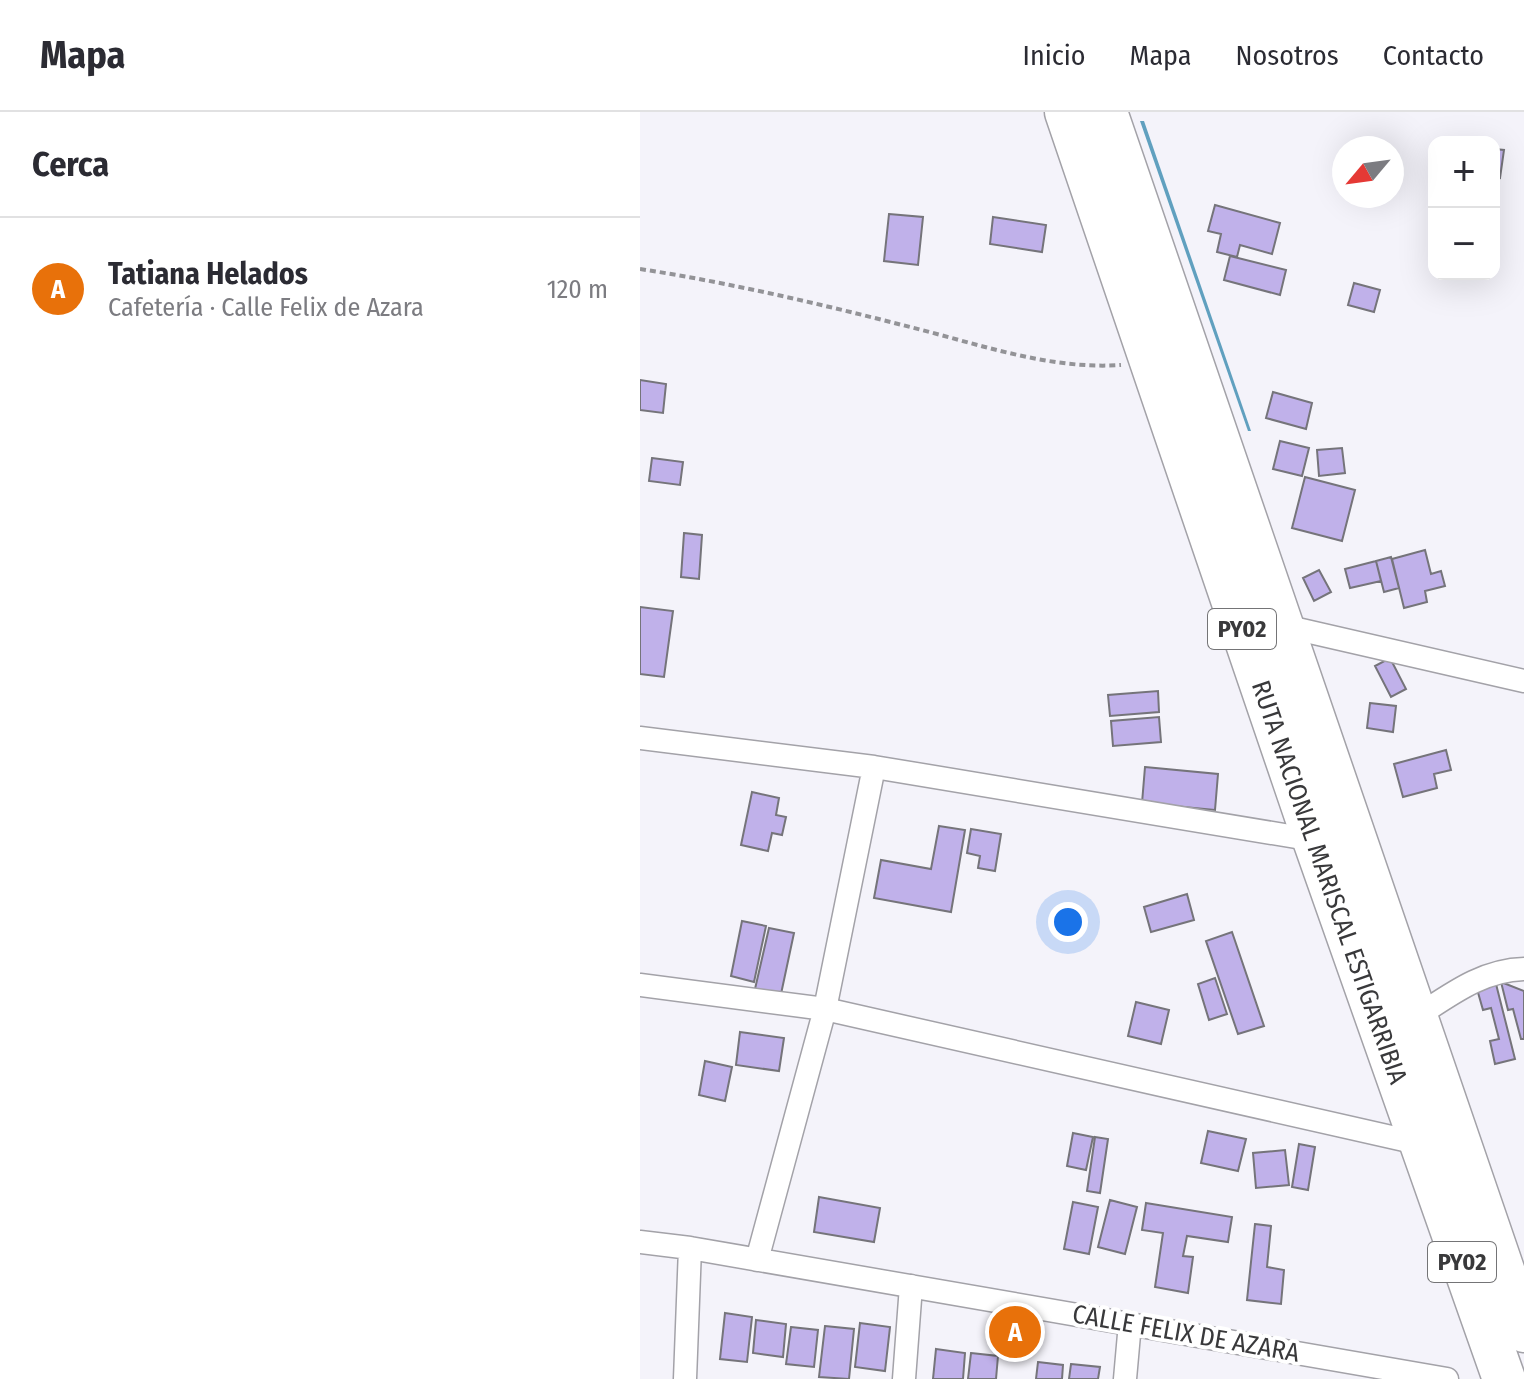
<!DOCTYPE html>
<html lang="es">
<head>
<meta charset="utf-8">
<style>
  :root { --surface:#fff; --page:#f7f7f7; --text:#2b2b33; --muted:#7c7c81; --line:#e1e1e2; --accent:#50851d }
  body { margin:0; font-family:"Fira Sans Condensed",sans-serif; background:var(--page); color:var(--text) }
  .controls { position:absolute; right:24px; top:24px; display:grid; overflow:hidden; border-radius:16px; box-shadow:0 8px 32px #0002 }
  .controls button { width:72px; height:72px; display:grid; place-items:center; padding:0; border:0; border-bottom:2px solid var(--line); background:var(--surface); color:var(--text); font:40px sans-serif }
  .compass { position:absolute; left:692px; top:24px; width:72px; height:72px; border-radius:50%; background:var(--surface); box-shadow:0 8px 32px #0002; rotate:241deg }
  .you { position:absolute; left:428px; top:810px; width:28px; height:28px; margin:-20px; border:6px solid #fff; border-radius:50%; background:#1a73e8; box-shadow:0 0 0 12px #1a73e833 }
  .badge { display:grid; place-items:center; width:52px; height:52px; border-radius:50%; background:var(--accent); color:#fff; font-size:26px; font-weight:700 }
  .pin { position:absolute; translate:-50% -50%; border:4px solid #fff; box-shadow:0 2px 8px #0006 }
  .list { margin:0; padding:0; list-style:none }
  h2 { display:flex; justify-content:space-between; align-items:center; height:104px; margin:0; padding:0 32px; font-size:34px }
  h2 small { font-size:26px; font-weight:400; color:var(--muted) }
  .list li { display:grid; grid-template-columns:52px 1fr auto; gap:24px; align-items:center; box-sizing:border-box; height:144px; padding:0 32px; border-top:2px solid var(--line) }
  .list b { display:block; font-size:30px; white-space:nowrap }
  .list p { margin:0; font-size:26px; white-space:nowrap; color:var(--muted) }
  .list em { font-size:26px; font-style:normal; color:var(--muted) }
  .map { position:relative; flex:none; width:884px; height:1267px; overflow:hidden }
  header { display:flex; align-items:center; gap:48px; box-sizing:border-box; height:112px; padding:0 40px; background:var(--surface); border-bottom:2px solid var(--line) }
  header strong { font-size:38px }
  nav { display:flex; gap:44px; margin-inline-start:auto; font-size:28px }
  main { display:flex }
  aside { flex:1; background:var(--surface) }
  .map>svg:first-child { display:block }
</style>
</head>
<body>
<header>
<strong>Mapa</strong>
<nav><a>Inicio</a><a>Mapa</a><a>Nosotros</a><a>Contacto</a></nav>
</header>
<main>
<aside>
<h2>Cerca<small></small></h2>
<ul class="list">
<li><span class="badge" style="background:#e8710a">A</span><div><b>Tatiana Helados</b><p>Cafetería · Calle Felix de Azara</p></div><em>120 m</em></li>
</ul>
</aside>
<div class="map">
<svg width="884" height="1267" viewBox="0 0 884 1267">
  <rect width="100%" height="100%" fill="#f4f3fa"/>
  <path fill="#60a0bf" d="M500 9H504L611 319H608Z"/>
  <path fill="#c0b1ea" stroke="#75747a" stroke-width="2" d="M854 37 864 38 860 66 854 65Z
    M575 93 640 111 632 142 600 133 597 145 577 140 581 122 568 119Z
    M249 102 283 105 278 153 244 149Z
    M353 105 406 113 402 140 350 132Z
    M590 144 646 158 640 183 584 168Z
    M714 171 740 178 734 200 708 193Z
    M0 268 26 272 23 301 0 298Z
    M633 280 672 291 666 317 626 306Z
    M640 329 669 336 662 364 633 357Z
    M702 336 705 361 679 364 677 338Z
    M12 346 43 350 40 373 9 369Z
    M665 365 715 378 702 429 652 416Z
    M44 421 62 423 59 467 41 465Z
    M785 438 791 462 801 459 805 474 785 479 787 490 764 496 752 447Z
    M751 445 759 476 744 480 736 449Z
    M736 449 741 469 710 476 705 457Z
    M679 458 691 480 674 489 663 466Z
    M0 495 33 499 24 565 0 562Z
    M750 546 766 577 751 585 735 554Z
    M518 579 519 600 470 604 468 583Z
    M730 591 756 594 753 620 727 616Z
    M519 605 521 630 473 634 471 609Z
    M806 638 811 658 794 662 797 676 763 685 754 652Z
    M505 655 578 662 575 698 502 691Z
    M112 680 139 686 136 703 146 705 142 723 132 721 128 739 101 733Z
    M299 714 325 718 311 800 234 786 241 748 291 757Z
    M331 717 361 722 355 759 338 756 340 744 327 741Z
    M547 782 554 808 511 820 504 795Z
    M102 809 126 814 114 870 91 864Z
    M129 816 154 821 141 882 115 877Z
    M592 820 624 914 598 922 566 829Z
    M575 866 587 902 569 908 558 872Z
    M861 870 884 879V927H881L873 897 868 898Z
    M856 872 875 947 855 952 850 929 859 927 851 896 843 898 837 877Z
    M496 890 529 898 521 932 488 924Z
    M100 920 144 926 139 959 96 953Z
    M65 949 92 955 85 989 59 983Z
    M568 1019 606 1027 598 1059 561 1051Z
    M433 1021 453 1025 446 1058 427 1054Z
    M455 1025 468 1027 460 1081 447 1079Z
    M659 1032 675 1035 668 1078 652 1075Z
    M645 1038 649 1073 616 1076 613 1041Z
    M179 1085 240 1096 234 1130 174 1120Z
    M470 1088 497 1095 485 1142 458 1135Z
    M433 1090 458 1095 449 1142 424 1137Z
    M506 1091 592 1105 588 1130 547 1124 543 1144 553 1145 548 1181 515 1175 523 1121 502 1118Z
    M615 1112 631 1114 627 1155 644 1158 641 1192 607 1188Z
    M85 1201 112 1205 107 1250 80 1247Z
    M116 1208 146 1212 143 1245 113 1241Z
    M220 1211 250 1215 245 1259 215 1255Z
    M185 1214 214 1217 209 1267 179 1265Z
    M151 1215 178 1218 174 1255 146 1252Z
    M296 1237 325 1241 323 1267H293Z
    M331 1241 358 1244 356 1267H328Z
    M398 1250 423 1253 422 1267H396Z
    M431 1252 460 1255 458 1267H429Z"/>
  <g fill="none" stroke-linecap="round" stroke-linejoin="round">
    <g stroke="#a3a2a8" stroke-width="25">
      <path id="street" d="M644 514 884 569
        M0 626 234 655 674 728
        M0 873 185 897 782 1032
        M776 905C810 883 842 858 884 857
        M0 1130 50 1136 807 1267
        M117 1148 185 897 234 655
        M45 1267 50 1136
        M264 1267 271 1174
        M485 1267 490 1211"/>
    </g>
    <g stroke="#a3a2a8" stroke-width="45">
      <g id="highway">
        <path id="s1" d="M426 0 674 728 864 1267"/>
        <path d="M466 0 884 1219"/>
      </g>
    </g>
    <path stroke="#939397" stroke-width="4" stroke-dasharray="6 4" stroke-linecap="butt" d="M0 157C91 171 181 192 270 215 339 232 409 258 481 253"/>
    <use href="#street" stroke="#fff" stroke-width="22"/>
    <use href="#highway" stroke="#fff" stroke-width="42"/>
  </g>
  <g text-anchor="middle" stroke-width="8" stroke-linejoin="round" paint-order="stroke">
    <g fill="#fff" stroke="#747476" stroke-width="2">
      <rect x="568" y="497" width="68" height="40" rx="6"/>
      <rect x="788" y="1130" width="68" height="40" rx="6"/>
    </g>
    <g font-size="24" font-weight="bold" fill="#39393b">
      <text x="602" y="525">PY02</text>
      <text x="822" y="1158">PY02</text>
    </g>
    <g font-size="26" fill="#39393b" stroke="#fff">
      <text dy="9" stroke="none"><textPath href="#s1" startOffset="814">RUTA NACIONAL MARISCAL ESTIGARRIBIA</textPath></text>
      <text transform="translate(546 1221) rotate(10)" y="9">CALLE FELIX DE AZARA</text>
    </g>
  </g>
</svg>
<div class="controls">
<button>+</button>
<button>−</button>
</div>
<svg class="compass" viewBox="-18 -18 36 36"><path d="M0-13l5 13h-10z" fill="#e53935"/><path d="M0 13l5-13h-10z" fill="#7c7c81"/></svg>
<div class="you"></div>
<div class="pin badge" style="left:375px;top:1220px;background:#e8710a">A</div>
</div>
</main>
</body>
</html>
